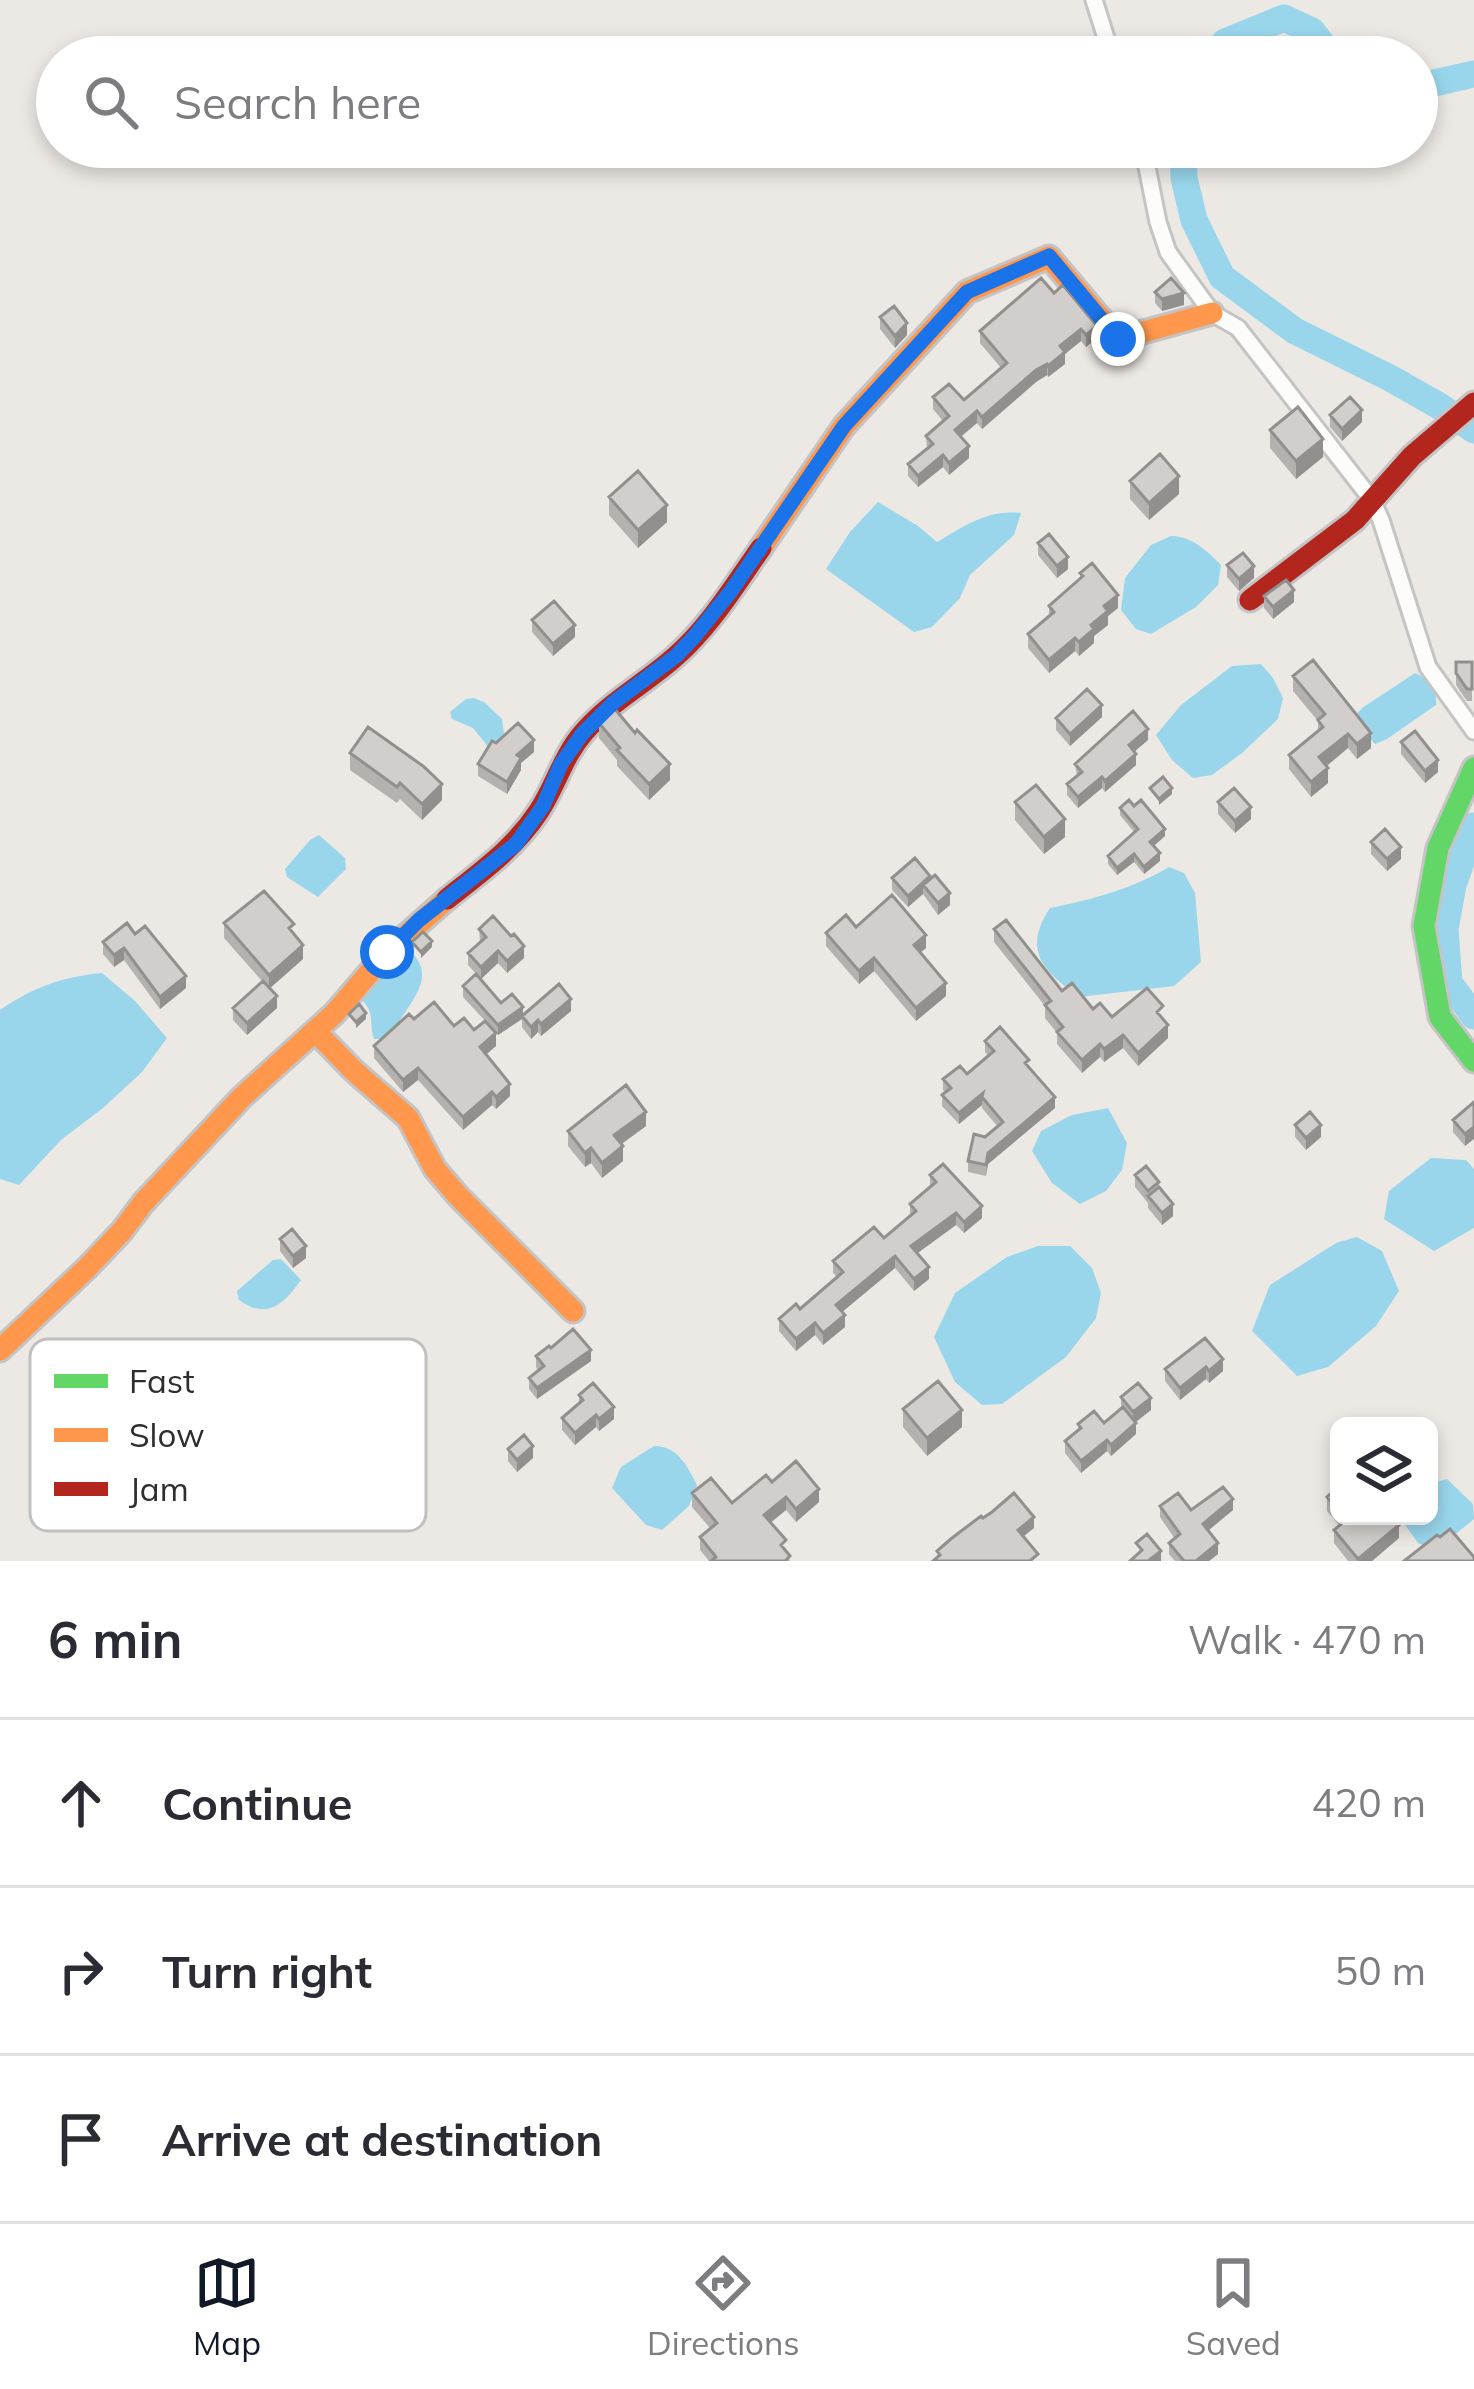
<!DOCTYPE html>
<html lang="en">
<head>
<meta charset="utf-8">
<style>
  :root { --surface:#fff; --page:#f2f2f3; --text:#2b2b33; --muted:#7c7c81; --line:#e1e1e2; --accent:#111827 }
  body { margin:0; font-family:Mulish,sans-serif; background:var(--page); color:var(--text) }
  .controls { position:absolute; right:36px; bottom:36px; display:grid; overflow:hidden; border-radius:18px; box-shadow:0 6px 18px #0003 }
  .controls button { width:108px; height:108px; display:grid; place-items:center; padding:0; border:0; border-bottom:3px solid var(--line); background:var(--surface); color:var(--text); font:60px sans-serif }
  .stop { position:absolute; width:36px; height:36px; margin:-27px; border:9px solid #1a73e8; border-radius:50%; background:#fff }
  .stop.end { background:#1a73e8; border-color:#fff; box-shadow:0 3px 12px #0008 }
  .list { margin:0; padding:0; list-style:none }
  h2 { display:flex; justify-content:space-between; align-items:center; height:156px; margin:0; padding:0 48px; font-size:51px }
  h2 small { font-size:39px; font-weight:400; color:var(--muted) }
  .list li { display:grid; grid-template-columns:78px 1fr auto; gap:36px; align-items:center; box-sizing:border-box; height:168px; padding:0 48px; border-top:3px solid var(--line) }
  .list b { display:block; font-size:45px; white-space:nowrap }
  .list em { font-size:39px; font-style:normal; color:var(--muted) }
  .icon { flex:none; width:66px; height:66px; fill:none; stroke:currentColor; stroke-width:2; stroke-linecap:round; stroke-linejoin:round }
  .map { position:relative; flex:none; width:1474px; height:1561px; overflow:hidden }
  .search { position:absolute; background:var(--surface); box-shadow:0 6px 18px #0003; left:36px; right:36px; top:36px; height:132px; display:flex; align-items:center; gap:30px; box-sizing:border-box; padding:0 42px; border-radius:66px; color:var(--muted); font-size:45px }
  .sheet { height:660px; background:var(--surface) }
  nav { display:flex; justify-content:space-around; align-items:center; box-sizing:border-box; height:168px; border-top:3px solid var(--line); background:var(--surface); font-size:33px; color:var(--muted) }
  nav a { display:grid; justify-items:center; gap:6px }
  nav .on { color:var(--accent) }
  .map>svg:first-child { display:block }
</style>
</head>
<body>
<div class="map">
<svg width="1474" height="1561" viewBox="0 0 1474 1561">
  <rect width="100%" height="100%" fill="#ece8e4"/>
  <path fill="#99d6ec" d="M878 502 918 526 937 542C964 526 988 509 1021 513L1014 535 970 575 960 598 932 627 914 632 826 569 850 532Z
    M1171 536C1192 536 1207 551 1221 565L1218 585 1196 607 1151 634 1136 629 1121 610 1125 578 1151 545Z
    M1261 664 1273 678 1283 698 1278 719 1242 753 1212 775 1193 778 1172 760 1156 735 1181 705 1232 666Z
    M1415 673C1431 680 1437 688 1436 705L1387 739 1375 744 1363 731 1356 715 1362 708Z
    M474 698 484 702 502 719 504 734 501 744 490 749 473 728 452 719 450 712 466 699Z
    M319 835 345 858 346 869 318 897 287 877 285 869 310 840Z
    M1169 867 1184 873 1195 893 1201 962 1174 986 1079 997C1043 971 1022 950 1050 908 1091 900 1132 889 1169 867Z
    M411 952C433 973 418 993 404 1014 398 1023 393 1031 386 1039H374C368 1019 377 1013 357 995L373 978Z
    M102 973 135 1001 167 1038 142 1072 103 1108 61 1140 19 1185 0 1179V1010C34 987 61 977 102 973Z
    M1108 1108 1127 1143 1122 1170 1106 1191 1080 1204 1052 1183 1032 1151 1041 1131 1072 1115Z
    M1431 1158 1466 1160 1474 1169V1228L1434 1251 1384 1219 1389 1191Z
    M1357 1237 1382 1251 1399 1291 1376 1326 1328 1367 1297 1376 1252 1331 1270 1285 1336 1243Z
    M1038 1246H1070L1092 1268 1101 1293 1096 1318 1066 1357 1002 1404 982 1405 955 1382 934 1337 955 1293 1007 1257Z
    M281 1259 301 1280C283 1305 267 1320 239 1300L237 1291 273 1260Z
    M654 1446C678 1446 687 1466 697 1485L689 1506 662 1530 646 1525 612 1488 621 1467Z
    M1447 1479 1473 1504 1474 1519 1446 1542 1429 1548 1418 1543 1403 1522 1404 1516H1429V1484Z"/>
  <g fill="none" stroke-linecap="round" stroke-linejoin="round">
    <path stroke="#99d6ec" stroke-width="27" d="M1211 57 1225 42 1284 18 1312 31 1332 57
      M1417 87 1474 74
      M1183 147 1184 178 1194 220 1222 277 1295 331 1390 378 1441 407 1474 430
      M1474 826 1453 885 1445 929 1449 983 1474 1016"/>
    <g stroke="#c5c4c5" stroke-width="21">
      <path id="street" d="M1094 0 1112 57
        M1143 147 1158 222 1168 252 1212 313 1238 328 1372 500 1381 520 1428 667 1474 731"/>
    </g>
    <g stroke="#c5c4c5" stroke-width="27">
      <path id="fast" d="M1474 768 1438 848 1424 926 1440 1017 1474 1061"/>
    </g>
    <g stroke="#c5c4c5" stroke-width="27">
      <path id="slow" d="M761 548 844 426 967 292 1049 257 1118 339 1212 313
        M315 1031 354 1071 408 1118 435 1169 459 1197 573 1311
        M0 1350 87 1268 122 1231 143 1203 242 1097 335 1013 387 952 447 899"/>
    </g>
    <g stroke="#c5c4c5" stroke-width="27">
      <path id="jam" d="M1250 600 1355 520 1412 456 1474 403
        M447 899C482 871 514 849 539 811 556 785 563 756 584 732 611 701 646 683 676 656 710 626 735 585 761 548"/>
    </g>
    <use href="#street" stroke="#fcfcfb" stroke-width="15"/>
    <use href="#fast" stroke="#63d668" stroke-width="21"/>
    <use href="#slow" stroke="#ff974d" stroke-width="21"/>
    <use href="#jam" stroke="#b3261e" stroke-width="21"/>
  </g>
  <path fill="#b4b1af" d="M1155 292 1184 305 1162 311 1155 303Z
    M1054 293 1097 338 1086 347 1081 341 1065 354V364L1048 377 1047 375 1036 382 982 429 977 423 961 437 969 458 949 475 943 467 918 487 908 476V464L927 448 926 436 943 421 933 409V397L964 400 1001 368 980 343V331Z
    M880 317 907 335 895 348 880 329Z
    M1330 415 1362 422 1342 441 1330 427Z
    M1270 430 1323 457 1296 479 1270 448Z
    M1130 481 1179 494 1149 520 1130 499Z
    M609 497 667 522 638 548 609 515Z
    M1038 543 1068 569 1057 578 1038 555Z
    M1227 565 1254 578 1239 591 1227 577Z
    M1080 573 1118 608 1108 616V625L1094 636V643L1079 656 1075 651 1049 673 1028 648V634L1049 617V606L1080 578Z
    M1264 596 1294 602 1273 619 1264 608Z
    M532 620 575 637 553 656 532 632Z
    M1456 662H1472V701H1467L1456 685Z
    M1293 676 1371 748 1357 759 1348 748 1327 766 1328 783 1311 797 1289 769V755L1318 731V721L1293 691Z
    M1102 717 1070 746 1056 730V718Z
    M599 723 670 780 649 800 617 766V760L599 738Z
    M1148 740 1134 752 1136 765 1105 792 1102 788 1078 808 1067 795V784L1077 776 1075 764Z
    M1401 742 1438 772 1425 783 1401 754Z
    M496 743 534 752 521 763V770L507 794 478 776V764Z
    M350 753 442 800 422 820 400 799 397 803 350 770Z
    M1015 802 1065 837 1044 854 1015 820Z
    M1218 802 1251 819 1235 833 1218 814Z
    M1134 806 1165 836 1154 846 1160 861 1144 874 1134 862 1117 875 1108 864V856L1134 832 1120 815V808Z
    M1371 842 1401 859 1387 871 1371 854Z
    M892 878 930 879 950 905 938 915 923 894 908 907 892 890Z
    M224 923 294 934 303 959 270 988 277 1008 247 1035 233 1020V1008L262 981 224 938Z
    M856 927 926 948 920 953 946 996 916 1021 874 971 859 984 826 946V933Z
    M479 929 524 958 507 973 498 963 481 979 468 965V953L480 942Z
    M994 929 1062 991 1112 1017 1163 1019 1168 1038 1138 1066 1123 1048 1104 1062 1100 1057 1082 1073 1057 1044V1033L1045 1018V1006L994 942Z
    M135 934 186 988 160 1009 124 960 114 967 103 954V942Z
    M463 986 523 1014 571 1011 541 1036 538 1032 531 1039 522 1027V1019L498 1035 463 997Z
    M414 1019 474 1030 496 1046 486 1054 510 1096 496 1109 492 1105 463 1130 418 1080 403 1092 374 1058V1046Z
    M985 1041 1029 1066 1055 1108 988 1164 986 1176 968 1172V1161L985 1137 998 1127 982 1108V1105L959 1124 942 1106V1095L945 1093 943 1090V1079L967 1074 989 1056 985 1052Z
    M1474 1102 1465 1146 1453 1132V1120Z
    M1295 1125 1321 1137 1306 1150 1295 1137Z
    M646 1126 622 1144 623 1161 602 1178 591 1163 585 1167 568 1146V1131Z
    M930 1175 982 1218 964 1233 956 1225 917 1253 929 1279 914 1291 895 1268 842 1312 845 1327 823 1345 815 1335 796 1351 779 1331V1319L800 1309 837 1277 833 1273V1261L884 1238 910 1216V1204L930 1187Z
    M1135 1175 1159 1182V1187L1173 1216 1162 1225 1148 1208V1203L1135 1187Z
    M280 1239 306 1258 293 1268 280 1251Z
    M1205 1338 1223 1371 1209 1383 1206 1379 1180 1400 1165 1381V1369Z
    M551 1348 591 1361 537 1399 529 1389V1378L538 1371 536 1367V1356Z
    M579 1395 614 1419 599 1431 596 1427 575 1445 562 1430V1418L579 1404Z
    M1121 1397 1151 1410 1136 1422V1434L1111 1456 1107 1451 1081 1473 1065 1453V1441L1078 1431V1424L1104 1423 1121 1409Z
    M903 1409 962 1427 927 1456 903 1427Z
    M508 1449 533 1458 517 1472 508 1461Z
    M772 1482 819 1502 796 1522 786 1510 771 1522 790 1561H709L700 1550V1537L710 1528 692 1507V1493L732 1503Z
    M1339 1482V1516H1391L1399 1538 1372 1561H1348L1334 1543V1530L1339 1525 1327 1511V1497L1335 1490V1485Z
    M1160 1506 1191 1510H1233L1208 1530 1218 1554 1209 1561H1175L1169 1554V1543L1175 1539 1160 1517Z"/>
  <path fill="#92908e" d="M1184 293V305L1162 311V299Z
    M907 323V335L895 348V336Z
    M1097 326V338L1086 347V335Z
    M1081 329V341L1065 354V364L1048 377V366L1060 346Z
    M1047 364V375L1036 382 982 429V417L1036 370Z
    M1362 410V422L1342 441V429Z
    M977 411V423L955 441V430Z
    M1323 439V457L1296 479V461Z
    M969 446V458L949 475V463Z
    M943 455V467L918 487V476Z
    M1179 476V494L1149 520V503Z
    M667 505V522L638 548V530Z
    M1068 557V569L1057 578V566Z
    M1254 566V578L1239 591V579Z
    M1294 590V602L1273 619V607Z
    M1118 595V608L1108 616V625L1094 636V643L1079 656V642L1104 606Z
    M575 625V637L553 656V644Z
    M1075 638V651L1049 673V660Z
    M1102 705V717L1070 746V734Z
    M1148 729V740L1129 756V745Z
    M1371 733V748L1357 759V744Z
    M1348 734V748L1319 772V757Z
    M534 740V752L521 763V770L507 794V782L517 755Z
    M1136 754V765L1105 792V781Z
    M1438 760V772L1425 783V771Z
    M670 764V780L649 800V784Z
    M1328 768V783L1311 797V782Z
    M1102 777V788L1078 808V797Z
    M442 784V800L422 820V804Z
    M1172 788V794L1159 805V799Z
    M1251 807V819L1235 833V821Z
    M1065 819V837L1044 854V837Z
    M1165 829V836L1150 849V842Z
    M1401 847V859L1387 871V859Z
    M1160 853V861L1144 874V867Z
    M1134 854V862L1117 875V868Z
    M930 876V888L923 885V894L908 907V896Z
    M950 893V905L938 915V903Z
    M926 935V948L914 958V945Z
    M432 941V947L421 958V952Z
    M303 945V959L269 989V975Z
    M524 946V958L507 973V961Z
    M124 948V960L114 967V955Z
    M498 951V963L481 979V967Z
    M874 958V971L859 984V971Z
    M186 976V988L160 1009V997Z
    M946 983V996L916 1021V1008Z
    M277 996V1008L247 1035V1023Z
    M571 999V1011L541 1036V1024Z
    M523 1007V1018L522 1016V1019L498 1035V1025Z
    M366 1013V1019L356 1028V1022Z
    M538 1020V1032L531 1039V1027Z
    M1168 1025V1038L1138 1066V1053Z
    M496 1033V1046L480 1060V1047Z
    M1123 1035V1048L1104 1062V1049Z
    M1100 1044V1057L1082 1073V1060Z
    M418 1068V1080L403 1092V1080Z
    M510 1084V1096L496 1109V1097Z
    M492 1092V1105L463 1130V1117Z
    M983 1093 982 1105 959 1124V1113Z
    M1055 1097V1108L988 1164 986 1176 988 1153Z
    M646 1112V1126L614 1149V1135Z
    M1321 1125V1137L1306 1150V1138Z
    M1474 1127V1139L1465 1146V1134Z
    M623 1146V1161L602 1178V1163Z
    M591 1148V1163L585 1167V1153Z
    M1173 1204V1216L1162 1225V1213Z
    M982 1206V1218L964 1233V1222Z
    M956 1213V1225L911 1258V1246Z
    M306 1246V1258L293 1268V1256Z
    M895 1256V1268L836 1317V1305Z
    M929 1267V1279L914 1291V1279Z
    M845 1315V1327L823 1345V1333Z
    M815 1323V1335L796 1351V1339Z
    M591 1350V1361L537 1399V1388Z
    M1223 1359V1371L1209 1383V1371Z
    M1206 1367V1379L1180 1400V1388Z
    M1151 1398V1410L1133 1424V1412Z
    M614 1407V1419L599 1431V1419Z
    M962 1410V1427L927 1456V1438Z
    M596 1415V1427L575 1445V1433Z
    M1136 1423V1434L1111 1456V1445Z
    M1107 1440V1451L1081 1473V1461Z
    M533 1446V1458L517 1472V1460Z
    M819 1489V1502L796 1522V1509Z
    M786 1497V1510L764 1528V1515Z
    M1233 1499V1510L1203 1535V1524Z
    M1034 1517V1528L1018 1541V1530Z
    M1399 1525V1538L1372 1561H1358Z
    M1218 1543V1554L1209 1561H1196Z
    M1161 1551V1561H1148Z"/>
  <path fill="#d1cecb" stroke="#92908e" stroke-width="3" d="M1041 278 1054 293 1063 285 1097 326 1086 335 1081 329 1060 346 1065 352 1048 366 1047 364 1036 370 982 417 977 411 955 430 969 446 949 463 943 455 918 476 908 464 933 444 926 436 949 416 933 397 949 384 964 400 1007 363 980 331Z
    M1171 278 1184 293 1162 299 1155 292Z
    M894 306 907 323 895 336 880 317Z
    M1350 397 1362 410 1342 429 1330 415Z
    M1298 407 1323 439 1296 461 1270 430Z
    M1160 454 1179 476 1149 503 1130 481Z
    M638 471 667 505 638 530 609 497Z
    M1049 534 1068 557 1057 566 1038 543Z
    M1243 553 1254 566 1239 579 1227 565Z
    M1092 563 1118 595 1104 606 1108 611 1091 625 1094 629 1079 642 1075 638 1049 660 1028 634 1054 612 1049 606 1083 576 1080 573Z
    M1286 580 1294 590 1273 607 1264 596Z
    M554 601 575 625 553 644 532 620Z
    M1313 660 1371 733 1357 744 1348 734 1319 757 1328 768 1311 782 1289 755 1323 727 1318 720 1325 714 1293 676Z
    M1456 662H1472V689H1467L1456 673Z
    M1087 689 1102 705 1070 734 1056 718Z
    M614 708 635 733 637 730 670 764 649 784 617 750 620 748 599 723Z
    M1133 711 1148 729 1129 745 1136 754 1105 781 1102 777 1078 797 1067 784 1082 772 1075 764Z
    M518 723 534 740 517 755 521 758 507 782 478 764 492 741 496 743Z
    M368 727 423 766 442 784 422 804 400 783 397 787 350 753Z
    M1415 731 1438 760 1425 771 1401 742Z
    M1163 777 1172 788 1159 799 1150 788Z
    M1036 785 1065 819 1044 837 1015 802Z
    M1234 788 1251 807 1235 821 1218 802Z
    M1129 800 1134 806 1141 800 1165 829 1150 842 1160 853 1144 867 1134 854 1117 868 1108 856 1138 829 1120 808Z
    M1385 829 1401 847 1387 859 1371 842Z
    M915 858 930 876 908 896 892 878Z
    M935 875 950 893 938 903 923 885Z
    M264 891 294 924 289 928 303 945 269 975 224 923Z
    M892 895 926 935 914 945 946 983 916 1008 874 958 859 971 826 933 846 915 856 927Z
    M493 916 511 936 514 934 524 946 507 961 498 951 481 967 468 953 486 937 479 929Z
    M1006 920 1062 991 1072 983 1093 1009 1100 1003 1112 1017 1147 988 1163 1006 1157 1012 1168 1025 1138 1053 1123 1035 1104 1049 1100 1044 1082 1060 1057 1032 1063 1027 1045 1005 1051 1001 994 929Z
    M127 923 135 934 145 926 186 976 160 997 124 948 114 955 103 942Z
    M423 932 432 941 421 952 412 942Z
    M476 974 501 1003 512 994 523 1007 498 1025 463 986Z
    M263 981 277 996 247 1023 233 1008Z
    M559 984 571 999 541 1024 538 1020 531 1027 522 1016Z
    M434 1002 454 1026 464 1018 474 1030 485 1021 496 1033 480 1047 510 1084 496 1097 492 1092 463 1117 418 1068 403 1080 374 1046 409 1014 414 1019Z
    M359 1004 366 1013 356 1022 349 1014Z
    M1000 1027 1029 1060 1025 1063 1055 1097 988 1153 986 1165 968 1161 974 1134 985 1137 1003 1122 982 1097 983 1093 959 1113 942 1095 951 1088 943 1079 960 1066 967 1074 994 1051 985 1041Z
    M626 1085 646 1112 614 1135 623 1146 602 1163 591 1148 585 1153 568 1131Z
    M1474 1102V1127L1465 1134 1453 1120Z
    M1310 1112 1321 1125 1306 1138 1295 1125Z
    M943 1164 982 1206 964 1222 956 1213 911 1246 929 1267 914 1279 895 1256 836 1305 845 1315 823 1333 815 1323 796 1339 779 1319 796 1304 800 1309 843 1272 833 1261 874 1227 884 1238 916 1211 910 1204 936 1182 930 1175Z
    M1146 1166 1159 1182 1148 1191 1135 1175Z
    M1159 1187 1173 1204 1162 1213 1148 1196Z
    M292 1229 306 1246 293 1256 280 1239Z
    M573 1329 591 1350 537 1388 529 1378 544 1366 536 1356 549 1346 551 1348Z
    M1205 1338 1223 1359 1209 1371 1206 1367 1180 1388 1165 1369Z
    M938 1381 962 1410 927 1438 903 1409Z
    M593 1383 614 1407 599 1419 596 1415 575 1433 562 1418 583 1400 579 1395Z
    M1138 1383 1151 1398 1133 1412 1121 1397Z
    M1123 1407 1136 1423 1111 1445 1107 1440 1081 1461 1065 1441 1081 1428 1078 1424 1094 1411 1104 1423Z
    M524 1435 533 1446 517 1460 508 1449Z
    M796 1461 819 1489 796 1509 786 1497 764 1515 786 1540 781 1545 790 1556 785 1561H711L716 1557 700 1537 717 1523 692 1493 711 1478 732 1503 766 1475 772 1482Z
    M1339 1482V1512L1327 1497 1337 1488 1335 1485Z
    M1223 1487 1233 1499 1203 1524 1218 1543 1196 1561H1184L1169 1543 1180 1534 1160 1506 1178 1493 1191 1510Z
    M1014 1493 1034 1517 1018 1530 1038 1554 1030 1561H933L940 1555 937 1551 952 1538 981 1516 983 1518 992 1512Z
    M1343 1516H1391L1399 1525 1358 1559 1334 1530 1346 1520Z
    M1450 1529 1474 1557V1561H1404L1437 1535 1440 1537Z
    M1147 1534 1161 1551 1148 1561H1130L1142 1550 1136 1543Z"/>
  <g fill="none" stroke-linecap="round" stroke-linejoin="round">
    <path stroke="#1a73e8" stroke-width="15" d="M387 952 419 920 516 844 543 806 561 764 582 734 613 703 676 656 694 637 731 591 844 426 967 292 1049 256 1118 339"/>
  </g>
  <rect x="30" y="1339" width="396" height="192" rx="18" fill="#fff" stroke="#c0c0c0" stroke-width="3"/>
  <rect x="54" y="1374" width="54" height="14" fill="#63d668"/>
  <rect x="54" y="1428" width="54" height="14" fill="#ff974d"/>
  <rect x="54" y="1482" width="54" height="14" fill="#b3261e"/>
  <g font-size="33" fill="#2e2e2e">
    <text x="129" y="1393">Fast</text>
    <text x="129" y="1447">Slow</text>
    <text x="129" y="1501">Jam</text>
  </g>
</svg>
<div class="controls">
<button><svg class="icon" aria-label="layers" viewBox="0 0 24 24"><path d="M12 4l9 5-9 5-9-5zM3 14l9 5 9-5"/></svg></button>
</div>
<div class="stop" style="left:387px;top:952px"></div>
<div class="stop end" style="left:1118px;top:339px"></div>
<div class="search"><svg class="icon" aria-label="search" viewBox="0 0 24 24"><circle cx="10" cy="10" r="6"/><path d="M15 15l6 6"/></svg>Search here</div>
</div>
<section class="sheet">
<h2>6 min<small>Walk · 470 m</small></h2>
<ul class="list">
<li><svg class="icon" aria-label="ahead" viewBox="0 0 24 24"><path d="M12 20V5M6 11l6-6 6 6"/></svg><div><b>Continue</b></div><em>420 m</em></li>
<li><svg class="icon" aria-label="right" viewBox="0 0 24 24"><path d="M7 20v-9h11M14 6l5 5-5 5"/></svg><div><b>Turn right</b></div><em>50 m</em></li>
<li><svg class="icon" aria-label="arrive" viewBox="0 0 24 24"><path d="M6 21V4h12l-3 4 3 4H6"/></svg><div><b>Arrive at destination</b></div></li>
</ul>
</section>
<nav>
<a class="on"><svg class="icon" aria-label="map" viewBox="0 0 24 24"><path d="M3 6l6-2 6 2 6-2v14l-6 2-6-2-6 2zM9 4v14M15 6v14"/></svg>Map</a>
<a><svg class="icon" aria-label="directions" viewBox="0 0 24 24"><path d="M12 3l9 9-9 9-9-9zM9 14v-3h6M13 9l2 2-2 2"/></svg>Directions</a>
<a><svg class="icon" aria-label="saved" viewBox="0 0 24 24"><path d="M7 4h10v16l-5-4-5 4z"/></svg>Saved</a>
</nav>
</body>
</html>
